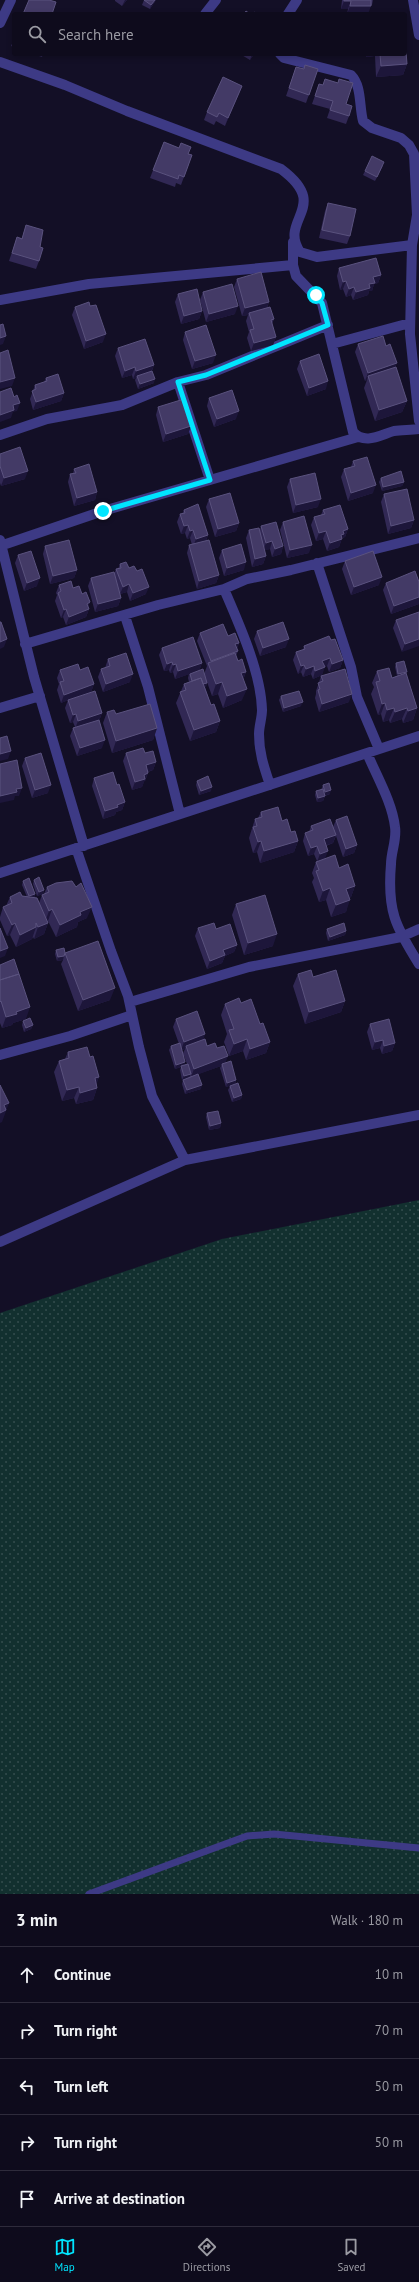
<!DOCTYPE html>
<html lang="en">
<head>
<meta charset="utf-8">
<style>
  :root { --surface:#0e0b1c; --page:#171425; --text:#f1f3f6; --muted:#9b9ba3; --line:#2e2b3b; --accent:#00e5ff }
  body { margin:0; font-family:"PT Sans",sans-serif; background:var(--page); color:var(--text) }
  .stop { position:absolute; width:12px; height:12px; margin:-9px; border:3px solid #00e5ff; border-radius:50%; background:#fff }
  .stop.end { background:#00e5ff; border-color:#fff; box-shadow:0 1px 4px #0008 }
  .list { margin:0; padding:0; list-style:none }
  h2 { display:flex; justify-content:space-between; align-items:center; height:52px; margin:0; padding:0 16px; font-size:17px }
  h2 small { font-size:13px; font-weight:400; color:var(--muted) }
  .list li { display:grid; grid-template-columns:26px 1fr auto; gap:12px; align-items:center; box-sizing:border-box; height:56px; padding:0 16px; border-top:1px solid var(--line) }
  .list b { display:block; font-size:15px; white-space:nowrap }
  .list em { font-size:13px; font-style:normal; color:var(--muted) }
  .icon { flex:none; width:22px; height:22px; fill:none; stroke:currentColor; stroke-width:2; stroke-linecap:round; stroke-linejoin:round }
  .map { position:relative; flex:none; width:419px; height:1894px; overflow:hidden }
  .search { position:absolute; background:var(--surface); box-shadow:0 2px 6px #0003; left:12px; right:12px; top:12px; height:44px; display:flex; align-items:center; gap:10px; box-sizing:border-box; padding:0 14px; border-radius:4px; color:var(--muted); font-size:15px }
  .sheet { height:332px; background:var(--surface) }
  nav { display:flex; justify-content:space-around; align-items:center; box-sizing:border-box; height:56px; border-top:1px solid var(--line); background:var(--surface); font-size:11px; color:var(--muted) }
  nav a { display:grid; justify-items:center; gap:2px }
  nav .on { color:var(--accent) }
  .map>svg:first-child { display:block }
</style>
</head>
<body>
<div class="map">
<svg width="419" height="1894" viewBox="0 0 419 1894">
  <defs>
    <pattern id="grass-dots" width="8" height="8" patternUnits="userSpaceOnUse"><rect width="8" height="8" fill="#12302f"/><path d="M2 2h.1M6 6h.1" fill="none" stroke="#344d4e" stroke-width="1.8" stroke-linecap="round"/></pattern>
  </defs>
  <rect width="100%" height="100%" fill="#130f26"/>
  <path fill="url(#grass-dots)" d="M419 1200V1894H0V1313L222 1239Z"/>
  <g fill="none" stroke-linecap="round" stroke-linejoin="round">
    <path stroke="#3d3a85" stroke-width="7" d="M89 1894 247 1836 274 1834 419 1848"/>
    <path stroke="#3d3a85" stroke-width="10" d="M413 0 419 35
      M205 14 216 0
      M288 14 297 0
      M0 23 11 0
      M280 54 284 58 351 75C362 86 359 106 363 121L372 128 401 138 409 145 414 154 417 215 412 245 410 334 419 421
      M0 62 65 85 127 111 281 169C332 207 278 219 300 252L317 257 412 245
      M293 242V265L296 276 322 303 353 432C365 445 380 435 394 431 402 430 411 430 419 429
      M0 300 89 284 293 265
      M332 344 410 323
      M178 382 210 480
      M0 435 47 419 122 405 178 382 206 375 328 325
      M0 540 34 677 84 846
      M0 546 103 511 358 437
      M317 563 351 667 357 697 379 749
      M224 589C239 624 261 672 262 710 262 718 259 726 259 734 259 753 264 767 270 785
      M125 616 148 687 180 814
      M25 644 158 605 224 589 247 579 291 570 419 538
      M0 708 40 696
      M367 753C377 777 392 802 395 827 397 839 391 852 391 864 387 910 395 926 419 964
      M76 848 111 951 128 996 139 1047 152 1096 185 1160
      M0 873 419 736
      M130 1002 249 967 401 937 419 929
      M0 1055 70 1036 132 1015
      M0 1242 185 1160 419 1115"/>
  </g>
  <path fill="#312854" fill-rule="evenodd" d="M115 0H127L122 6 115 1Z
    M144 0H156L150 9 142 5Z
    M342 0H373L372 5 347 14 348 9H341Z
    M14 39V47L11 46Z
    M33 54H43L42 57Z
    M240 54H254L250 60Z
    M366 54H405L407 64 403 75 376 77 375 56 366 57Z
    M296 67 304 69H318L306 103 286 96Z
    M319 84 346 104 349 116 346 124 327 118 330 109 312 104Z
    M242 86 225 126 216 121 214 125 204 120 207 112Z
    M164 142 192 155 181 185 176 183 175 187 150 178Z
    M383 166 375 181 363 175 365 171Z
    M328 203 350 236 347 244 319 238 325 211Z
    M26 225 40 247 39 261 36 269 9 261 17 237 22 238Z
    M339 268 381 275 378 283 374 284 372 291H369L368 295 353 300 351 295 346 297 343 289 340 290 337 276Z
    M237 279 269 302 267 308 274 319 272 324 276 337 273 345 251 351 247 338 249 332 246 321 248 315 242 316 234 287Z
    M203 292 235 314 206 322 200 300Z
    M178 294 202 311 199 319 181 324 175 302Z
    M75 307 103 342 84 349 72 315Z
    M185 332 213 363 192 369 183 340Z
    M358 344 386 346 395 368 407 401 402 412 375 421 364 388 367 380 365 381 355 352Z
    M118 348 154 365 152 371 154 383 138 389 135 380 136 378 133 379 132 375 122 378 115 356Z
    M300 361 326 389 307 396 297 369Z
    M46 378 64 393 61 401 33 410 30 399 35 385 44 382Z
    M209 398 236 419 214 427 207 406Z
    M158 407 191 426 188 434 163 442 156 415Z
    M0 454 25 479 1 486 0 483Z
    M353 461 373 493 348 501 341 477 344 469 351 467Z
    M74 469 97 492 95 500 74 506 68 482 70 474H73Z
    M381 478 404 482 402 486 382 491 379 482Z
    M290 479 318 507 293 513 287 487Z
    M384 494 414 520 411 528 388 534 381 502Z
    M209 499 239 523 236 531 215 537 206 507Z
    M184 510 208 535 206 541 219 575 216 583 197 589 187 553 189 545H192L190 538 187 539 185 533 181 534 177 522 180 514H182Z
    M323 510 348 529 345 537 342 538 339 547 327 551 323 539 316 541 311 525 314 517 321 515Z
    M283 522 309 553 287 558 280 530Z
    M261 526 283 546 281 554 272 557 270 549 264 550 266 556 263 564 252 567 246 538 249 530H260Z
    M45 546 77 570 74 578 50 584 43 554Z
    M222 550 244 570 224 576 219 558Z
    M18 555 37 586 24 591 15 563Z
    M345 561 379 585 351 595 342 569Z
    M120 564 129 568 146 594 130 601 127 592 120 594 121 598 118 606 95 612 88 586 91 578 114 574 116 569H118Z
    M419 582V604L391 614 383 590 386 583Z
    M59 585 73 588 82 594 90 602 88 607 89 609 86 617 66 625 63 617 61 618 55 601 57 595 56 593Z
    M419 612 402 652 393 628 396 620Z
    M257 631 286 647 260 656 254 639Z
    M200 633 228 636 239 643 237 649 238 651 236 656 238 661 246 672 243 680 242 700 223 708 218 694 212 696 207 682 206 687H205L211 705 220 721 216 732 190 741 176 703 184 684 189 682 188 678 189 674 175 679 173 672 170 673 169 670 164 671 159 655 162 648 202 663 199 671 204 674 207 666 197 641Z
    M331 640 343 660 340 668 329 672 327 666 324 667 322 675 313 679 311 674 303 677 301 672 298 674 293 660 296 652 303 650 304 646Z
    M108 659 130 682 103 692 98 677 101 669 105 668Z
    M396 663 406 673 417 708 413 720 403 723 402 719 390 723 389 720 383 722 381 714 378 715 371 694 374 687 372 683 377 671 392 678 397 676 395 667Z
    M60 670H80L94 684 91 692 77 697 102 713 99 721 102 748 77 756 70 736 73 728 75 727 73 722 70 723 65 708 68 700 61 703 57 690 59 684 57 678Z
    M321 676 349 702 319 712 315 698 316 694V691Z
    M281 696 301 706 283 712 279 700Z
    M107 712 116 714 157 728 153 740 112 753 103 723Z
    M126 753H145L156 762 153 770 148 772V773L145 781H144L142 787 132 790 123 761Z
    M25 758 48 793 32 798 22 766Z
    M94 778 117 785 125 802 122 810 116 812 115 815 103 819 92 786Z
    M197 781 211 791 199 795 196 785Z
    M323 785 330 794 325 796 323 801 317 802 315 795 316 791 321 790Z
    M261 812 282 821 291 832 298 841 294 852 260 863 257 852 253 853 249 838 255 819 258 818Z
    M336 820 357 845 354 853 343 857 336 836 333 843 326 846 325 859 339 868 355 886 351 897 349 898 346 912 331 917 326 900 319 902 312 882 314 878 312 873 316 862 317 861 314 854 308 856 303 841 305 833 309 832 311 826 333 827Z
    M34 880 44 890 43 894 37 896 33 884Z
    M23 881 35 894 34 898 39 903 42 895 44 894 47 887 87 918 78 922 77 927 56 937 48 921V923L44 934 34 939 33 937 32 939 16 947 10 935 7 936 0 920V917L3 907 6 906 10 897 22 896 27 897 22 885Z
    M236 904 273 946 244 955 232 915Z
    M198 928 216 929 237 945 234 952 225 956 222 963 207 969 195 936Z
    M327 929 346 931 345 935 328 941 326 933Z
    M56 950 65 953 110 1000 78 1011 61 964 63 960 57 961 55 954Z
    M0 965 26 1019 13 1023 12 1025 2 1028 0 1023Z
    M298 974 313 977 345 1001 341 1012 305 1024 293 986Z
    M241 1003 260 1024 270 1042 266 1053 246 1060 243 1051 229 1056 224 1042 227 1034 221 1015 225 1004Z
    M176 1019 204 1039 207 1046 217 1048 236 1080 235 1084 226 1087 220 1068 221 1066 198 1074 201 1089 185 1094 182 1084 183 1080 185 1079 182 1080 180 1070 181 1067 175 1069 169 1050 171 1046 179 1044 173 1027ZM185 1049 183 1053 182 1050ZM184 1056 187 1064 184 1065Z
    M23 1021 33 1025 31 1029 24 1032 22 1025Z
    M370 1024 395 1043 392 1051 382 1054 380 1048 372 1050 367 1032Z
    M68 1052 90 1057 99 1077 96 1084 97 1088 93 1100 76 1104 74 1098 62 1101 54 1072 59 1061 65 1059Z
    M230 1086 242 1095 241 1099 232 1102 228 1090Z
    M207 1113 221 1123 220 1128 209 1130 206 1117Z"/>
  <path fill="#1d163a" d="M125 0H127L122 6Z
    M155 0H156L150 9 151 5Z
    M344 1H351L348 9H341Z
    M350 6H371L368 14H347Z
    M252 54H254L250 60Z
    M367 54H376L375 56 366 57Z
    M407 64 403 75 376 77 381 66Z
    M242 86 239 94 225 126 228 118Z
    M381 275 378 283 374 284 372 291H369L368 295 353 300 356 292 369 284 373 277Z
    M346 281 343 289 340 290 343 282Z
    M354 287 351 295 346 297 349 289Z
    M269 302 266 310 249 313 248 315 242 316 245 308Z
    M238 306 235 314 206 322 209 314Z
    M202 311 199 319 181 324 184 316Z
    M106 334 103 342 84 349 86 341Z
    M6 336 3 344 0 345V338Z
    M276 337 273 345 251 351 254 343Z
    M216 355 213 363 192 369 195 361Z
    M397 363 394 371 368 376 367 380 365 381 368 373Z
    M154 365 151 373 137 376 136 378 133 379 136 371Z
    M135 367 132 375 122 378 125 371Z
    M15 378 12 386 0 389V382Z
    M155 379 154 383 138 389 140 384Z
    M328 381 326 389 307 396 309 388Z
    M64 393 61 401 33 410 36 402Z
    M407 401 402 412 375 421 379 410Z
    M20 403 17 411 13 412 11 418 0 422V415L13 405Z
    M239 411 236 419 214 427 217 419Z
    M191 426 188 434 163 442 166 434Z
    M28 471 25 479 1 486 4 478Z
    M404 482 402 486 382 491 383 487Z
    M376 485 373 493 348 501 351 493Z
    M97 492 95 500 74 506 77 498Z
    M321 499 318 507 293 513 296 505Z
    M414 520 411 528 388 534 391 526Z
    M239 523 236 531 215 537 218 529Z
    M188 525 185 533 181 534 184 526Z
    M348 529 345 537 342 538 339 547 327 551 330 543 343 531Z
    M193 530 190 538 187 539 190 531Z
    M326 531 323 539 316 541 319 533Z
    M208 535 205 543 193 547 196 539Z
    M272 541 270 549 263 551 266 543Z
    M312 545 309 553 287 558 290 550Z
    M283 546 281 554 272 557 275 549Z
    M266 556 263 564 252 567 255 559Z
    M246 562 244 570 224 576 227 568Z
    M77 570 74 578 50 584 53 576Z
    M219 575 216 583 197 589 199 581Z
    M382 577 379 585 351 595 354 587Z
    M40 578 37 586 24 591 27 583Z
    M129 584 127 592 120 594 123 587Z
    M149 587 146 594 130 601 133 593Z
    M419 597V604L391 614 394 606Z
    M121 598 118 606 95 612 98 604Z
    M90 602 87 610 89 609 86 617 66 625 69 617 87 604Z
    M66 609 63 617 61 618 64 610Z
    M7 639 4 647 0 649V642Z
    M289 639 286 647 260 656 263 648Z
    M419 639V646L402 652 405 644Z
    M239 643 236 651 235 644Z
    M330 658 327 666 319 669 322 661Z
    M343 660 340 668 329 672 332 664Z
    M172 662 169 670 164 671 167 664Z
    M202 663 199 671 175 679 178 671Z
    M176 664 173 672 170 673 173 665Z
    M304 665 301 672 298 674 301 666Z
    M314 666 311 674 303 677 306 669Z
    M325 667 322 675 313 679 315 671Z
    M246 672 242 683 241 673Z
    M407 672 405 676 397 678 398 674Z
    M133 674 130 682 103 692 106 684Z
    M222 682 218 694 212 696 216 684Z
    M207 683 206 687 201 688 203 684Z
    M94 684 91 692 61 703 64 695Z
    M247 689 242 700 223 708 227 696Z
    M352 694 349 702 319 712 322 704Z
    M303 702 301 706 283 712 284 708Z
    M385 703 381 714 378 715 382 704Z
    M394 708 389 720 383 722 387 710Z
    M407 708 402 719 390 723 395 712Z
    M417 708 413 720 403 723 408 711Z
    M102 713 99 721 75 729 78 721Z
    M76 714 73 722 70 723 73 715Z
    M220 721 216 732 190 741 194 730Z
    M157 728 153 740 112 753 116 741Z
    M105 740 102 748 77 756 80 748Z
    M11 751 8 759 0 761V754Z
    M156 762 153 770 143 773 146 765Z
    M148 773 142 787 132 790 135 782 144 775Z
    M51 785 48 793 32 798 35 790Z
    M212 787 211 791 199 795 201 791Z
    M22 788 19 796H15L14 800 0 803V796L16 789Z
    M331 790 330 794 323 796 325 792Z
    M325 796 323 801 317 802 318 798Z
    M125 802 122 810 116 812 115 815 103 819 105 811 117 805Z
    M336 835 333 843 321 847 324 839Z
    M261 841 257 852 253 853 258 842Z
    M298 841 294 852 260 863 264 851Z
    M357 845 354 853 343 857 346 849Z
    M317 846 314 854 308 856 311 848Z
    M328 851 325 859 317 862 320 854Z
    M355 886 351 897 342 900 346 889Z
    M330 888 326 900 319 902 323 891Z
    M44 890 43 894 37 896 39 892Z
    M35 894 34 898 28 900 29 896Z
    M350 900 346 912 331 917 336 905Z
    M92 907 87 918 78 922 77 927 56 937 60 925 80 912Z
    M52 909 48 921 45 922 49 911Z
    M15 923 10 935 7 936 12 925Z
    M48 923 44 934 34 939 38 927Z
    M36 927 32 939 16 947 20 935Z
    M346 931 345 935 328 941 330 937Z
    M277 934 273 946 244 955 248 943Z
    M237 945 234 952 225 956 222 963 207 969 210 961 223 950Z
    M8 948 5 956 0 958V951Z
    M64 956 63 960 57 961 58 957Z
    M115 988 110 1000 78 1011 83 1000Z
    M345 1001 341 1012 305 1024 309 1012Z
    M30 1007 26 1019 13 1023 12 1025 2 1028 6 1017 16 1012Z
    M33 1025 31 1029 24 1032 26 1028Z
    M205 1034 203 1042 186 1046 185 1049 181 1050 184 1042Z
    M247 1039 243 1051 229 1056 234 1044Z
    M383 1040 380 1048 372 1050 375 1042Z
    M270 1042 266 1053 246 1060 250 1049Z
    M395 1043 392 1051 382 1054 384 1046Z
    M228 1056 225 1064H222L221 1066 191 1077 194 1069Z
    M185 1062 184 1066 175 1069 176 1065Z
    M191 1074 189 1078 182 1080 184 1076Z
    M99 1077 95 1089V1078Z
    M236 1080 235 1084 226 1087 227 1083Z
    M202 1085 201 1089 185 1094 187 1090Z
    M79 1087 74 1098 62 1101 67 1090Z
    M97 1088 93 1100 76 1104 80 1093Z
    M242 1095 241 1099 232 1102 234 1098Z
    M9 1103 2 1122 0 1123V1113L4 1105Z
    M221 1123 220 1128 209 1130 210 1126Z"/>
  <path fill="#433a66" stroke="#5a527e" d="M29 0H49L56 2 52 14H23Z
    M144 0H155L151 5Z
    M344 0H371V6H350L351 1H344Z
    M246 11 250 14H244Z
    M254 12 257 14H252Z
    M405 39 407 64 381 66 380 54H405Z
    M305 65 318 69 309 95 289 88 296 67 304 69Z
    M223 77 242 86 228 118 219 113 217 117 207 112Z
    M325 79 338 83 339 79 353 83 346 104 352 106 349 116 330 110 333 101 315 96 319 84 323 85Z
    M164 142 179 148 181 143 191 147 188 154 192 155 184 177 179 175 178 179 153 170Z
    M372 156 384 162 377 177 365 171Z
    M328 203 356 209 350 236 322 230Z
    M26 225 43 230 40 247 43 248 39 261 12 253 17 237 22 239Z
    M376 258 381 275 373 277 375 283 369 284 370 288 356 292 354 287 349 289 346 281 343 282 339 268Z
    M261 272 269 302 245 308 237 279Z
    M232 284 238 306 209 314 203 292Z
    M197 289 202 311 184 316 178 294Z
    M89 302 90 306 96 305 106 334 86 341 75 307Z
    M270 307 274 319 271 320 276 337 254 343 250 330 254 329 249 313Z
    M3 324 6 336 0 338V325Z
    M206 325 216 355 195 361 185 332Z
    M383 336 386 346 390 344 397 363 368 373 358 344Z
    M145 339 154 365 136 371 135 367 125 371 118 348Z
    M8 350 15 378 0 382V353Z
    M319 354 328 381 309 388 300 361Z
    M396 367 407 401 379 410 368 376Z
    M152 371 155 379 140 384 137 376Z
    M58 374 64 393 36 402 32 391 36 389 35 385 47 381 46 378Z
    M11 388 14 397 17 395 20 403 13 405 14 410 0 415V392Z
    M232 390 239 411 217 419 209 398Z
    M184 399 191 426 166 434 158 407Z
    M20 447 28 471 4 478 0 466V454Z
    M367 457 376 485 351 493 344 469 355 466 353 461Z
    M89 464 97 492 77 498 70 474 76 473 74 469Z
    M401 471 404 482 383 487 381 478Z
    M315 473 321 499 296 505 290 479Z
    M407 489 414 520 391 526 384 494Z
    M230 493 239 523 218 529 209 499Z
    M198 504 208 535 196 539 193 530 190 531 188 525 184 526 180 514 185 513 184 510Z
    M340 505 348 529 343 531 344 534 341 535 342 539 330 543 326 531 319 533 314 517 325 514 323 510Z
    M304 516 312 545 290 550 283 522Z
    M276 522 283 546 275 549 272 541 266 543 261 526Z
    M259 528 266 556 255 559 249 530Z
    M69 540 77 570 53 576 45 546Z
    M209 540 219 575 199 581 189 545Z
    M241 544 246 562 227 568 222 550Z
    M31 551 40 578 27 583 18 555Z
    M373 551 382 577 354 587 345 561Z
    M126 562 129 568 134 566 137 571 142 569 149 587 133 593 129 584 123 587 116 569 121 568 120 564Z
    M415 571 419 582V597L394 606 386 583Z
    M114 572 121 598 98 604 91 578Z
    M71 581 73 588 79 586 82 594 86 592 90 602 87 604 89 609 69 617 66 609 64 610 58 593 61 591 59 585Z
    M419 612V639L405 644 396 620Z
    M0 622H1L7 639 0 642Z
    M283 622 289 639 263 648 257 631Z
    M223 624 228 636 235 633 239 643 235 644 238 651 211 661 200 633Z
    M329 636 331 640 335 639 343 660 332 664 330 658 322 661 325 667 315 671 314 666 306 669 304 665 301 666 296 652 305 649 304 646Z
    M193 637 202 663 178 671 176 664 173 665 172 662 167 664 162 648Z
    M126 653 133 674 106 684 101 669 110 666 108 659Z
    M235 653 238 661 242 659 246 672 241 673 247 689 227 696 222 682 216 684 208 663Z
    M404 661 407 672 398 674 396 663Z
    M78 664 80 670 88 667 94 684 64 695 60 682 64 681 60 670Z
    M389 668 392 678 406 673 417 708 408 711 407 708 395 712 394 708 387 710 385 703 382 704 376 682 380 681 377 671Z
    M203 669 207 683 203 684 201 678 192 681 190 674Z
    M345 669 352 694 322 704 318 690 320 689 318 683 323 681 321 676Z
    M201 678 211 705 214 704 220 721 194 730 180 692 186 690 184 684Z
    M95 691 102 713 78 721 76 714 73 715 68 700Z
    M299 691 303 702 284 708 281 696Z
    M150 704 157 728 116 741 107 712 114 710 116 714Z
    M99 720 105 740 80 748 73 728Z
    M7 736 11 751 0 754V738Z
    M143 748 145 753 153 751 156 762 146 765 148 773 144 775 145 779 135 782 126 753Z
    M41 753 51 785 35 790 25 758Z
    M17 760 22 788 16 789 17 792 0 796V764Z
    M113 772 117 785 119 784 125 802 117 805 118 807 105 811 94 778Z
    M208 776 212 787 201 791 197 781Z
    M329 783 331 790 325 792 323 785Z
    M323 789 325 796 318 798 316 791Z
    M278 807 282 821 287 819 291 832 295 831 298 841 264 851 261 841 258 842 253 827 257 826 255 819 262 817 261 812Z
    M347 816 357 845 346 849 336 820Z
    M330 819 336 835 324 839 328 851 320 854 317 846 311 848 305 833 313 830 311 826Z
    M335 855 339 868 348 864 355 886 346 889 350 900 336 905 330 888 323 891 316 871 319 870 316 862Z
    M39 877 44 890 39 892 34 880Z
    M29 878 35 894 29 896 23 881Z
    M72 881 76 887 81 883 92 907 80 912 81 915 60 925 52 909 49 911 42 895 49 892 47 887 56 883Z
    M20 892 22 896 37 898 48 923 38 927 36 923V927L20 935 15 923 12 925 3 907 12 903 10 897Z
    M265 895 277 934 248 943 236 904Z
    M214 923 216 929 230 924 237 945 223 950 225 955 210 961 198 928Z
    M344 923 346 931 330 937 327 929Z
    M0 928 8 948 0 951Z
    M98 941 115 988 83 1000 65 953Z
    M64 948 65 953 64 956 58 957 56 950Z
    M14 959 19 974 0 980V965Z
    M311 970 313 977 336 970 345 1001 309 1012 298 974Z
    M19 974 30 1007 16 1012 17 1014 6 1017 1 1001 0 1002V980Z
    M239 998 241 1003 251 999 260 1024 263 1023 270 1042 250 1049 247 1039 234 1044 229 1030 234 1029 225 1004Z
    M197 1011 205 1034 184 1042 176 1019Z
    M30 1018 33 1025 26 1028 23 1021Z
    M389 1019 395 1043 384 1046 383 1040 375 1042 370 1024Z
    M205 1039 207 1046 215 1043 217 1048 224 1046 228 1056 194 1069 186 1046Z
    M180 1043 185 1062 176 1065 171 1046Z
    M87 1047 90 1057 93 1056 99 1077 95 1078 97 1088 80 1093 79 1087 67 1090 59 1061 69 1058 68 1052Z
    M231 1061 236 1080 227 1083 222 1064Z
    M188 1064 191 1074 184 1076 181 1066Z
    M198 1074 202 1085 187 1090 183 1080Z
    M238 1083 242 1095 234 1098 230 1086Z
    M0 1085 9 1103 4 1105 6 1110 0 1113Z
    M218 1111 221 1123 210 1126 207 1113Z"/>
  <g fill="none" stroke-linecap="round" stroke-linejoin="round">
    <path stroke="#00e5ff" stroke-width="5" d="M103 511 210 480 178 382 206 375 328 325 322 303 316 295"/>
  </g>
</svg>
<div class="stop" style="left:316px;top:295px"></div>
<div class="stop end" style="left:103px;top:511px"></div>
<div class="search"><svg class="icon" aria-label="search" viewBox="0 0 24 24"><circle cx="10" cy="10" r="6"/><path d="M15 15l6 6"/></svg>Search here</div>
</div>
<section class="sheet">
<h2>3 min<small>Walk · 180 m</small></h2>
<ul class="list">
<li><svg class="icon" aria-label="ahead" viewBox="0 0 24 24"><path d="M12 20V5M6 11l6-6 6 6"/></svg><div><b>Continue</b></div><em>10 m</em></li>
<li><svg class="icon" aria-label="right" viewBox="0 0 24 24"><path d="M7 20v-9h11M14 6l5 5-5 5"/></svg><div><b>Turn right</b></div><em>70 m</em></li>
<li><svg class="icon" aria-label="left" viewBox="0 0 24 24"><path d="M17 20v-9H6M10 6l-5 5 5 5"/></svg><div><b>Turn left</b></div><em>50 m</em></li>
<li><svg class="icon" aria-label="right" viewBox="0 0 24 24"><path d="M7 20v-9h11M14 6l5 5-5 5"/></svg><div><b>Turn right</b></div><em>50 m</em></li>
<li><svg class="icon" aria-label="arrive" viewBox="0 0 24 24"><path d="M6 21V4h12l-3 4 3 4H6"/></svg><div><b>Arrive at destination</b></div></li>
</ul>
</section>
<nav>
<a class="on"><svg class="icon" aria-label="map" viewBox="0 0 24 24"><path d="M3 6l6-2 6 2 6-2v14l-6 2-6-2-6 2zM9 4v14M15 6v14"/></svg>Map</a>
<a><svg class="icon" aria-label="directions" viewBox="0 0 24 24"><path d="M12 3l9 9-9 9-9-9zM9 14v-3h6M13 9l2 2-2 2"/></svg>Directions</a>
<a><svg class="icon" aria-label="saved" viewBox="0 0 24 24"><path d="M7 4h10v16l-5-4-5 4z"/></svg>Saved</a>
</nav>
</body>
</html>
